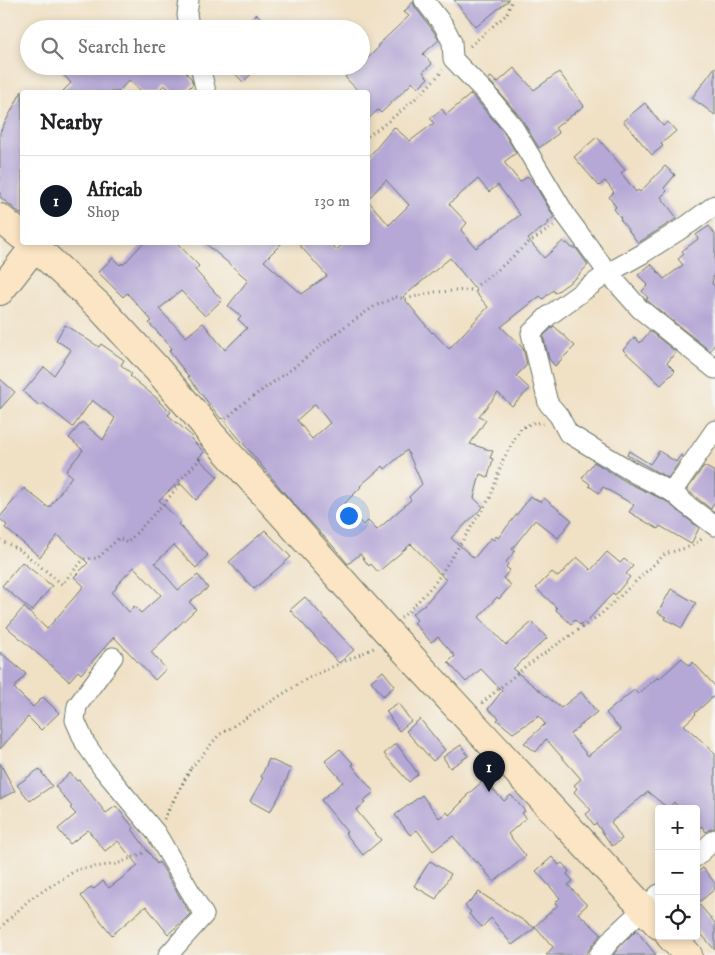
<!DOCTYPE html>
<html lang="en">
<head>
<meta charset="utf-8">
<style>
  :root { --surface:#fff; --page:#f6f6f6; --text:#202124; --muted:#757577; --line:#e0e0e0; --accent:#111827 }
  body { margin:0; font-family:"IM FELL DW Pica",serif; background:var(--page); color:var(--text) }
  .controls { position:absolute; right:15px; bottom:15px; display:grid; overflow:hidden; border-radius:5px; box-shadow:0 2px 8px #0003 }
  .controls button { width:45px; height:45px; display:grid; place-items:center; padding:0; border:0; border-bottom:1px solid var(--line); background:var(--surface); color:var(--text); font:25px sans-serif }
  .you { position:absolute; left:348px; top:515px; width:18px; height:18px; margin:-12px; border:4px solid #fff; border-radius:50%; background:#1a73e8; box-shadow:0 0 0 8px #1a73e833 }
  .badge { display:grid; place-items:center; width:32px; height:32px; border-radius:50%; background:var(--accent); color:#fff; font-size:16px; font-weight:700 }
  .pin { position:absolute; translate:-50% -41px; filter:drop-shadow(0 1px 2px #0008) }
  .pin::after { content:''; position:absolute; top:26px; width:18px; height:15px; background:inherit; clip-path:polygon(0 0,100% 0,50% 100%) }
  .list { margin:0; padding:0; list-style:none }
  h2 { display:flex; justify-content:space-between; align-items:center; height:65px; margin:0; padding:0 20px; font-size:21px }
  h2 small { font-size:16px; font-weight:400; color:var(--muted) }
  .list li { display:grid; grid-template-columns:32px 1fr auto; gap:15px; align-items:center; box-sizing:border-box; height:90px; padding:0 20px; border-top:1px solid var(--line) }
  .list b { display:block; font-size:19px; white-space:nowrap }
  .list p { margin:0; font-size:16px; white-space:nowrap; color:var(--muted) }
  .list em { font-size:16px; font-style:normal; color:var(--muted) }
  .icon { flex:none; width:28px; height:28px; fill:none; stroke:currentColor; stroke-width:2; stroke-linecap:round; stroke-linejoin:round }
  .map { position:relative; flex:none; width:715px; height:955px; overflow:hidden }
  .search { position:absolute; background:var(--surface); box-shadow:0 2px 8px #0003; left:20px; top:20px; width:350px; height:55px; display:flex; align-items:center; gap:12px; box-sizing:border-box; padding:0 18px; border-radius:28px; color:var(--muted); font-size:19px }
  .panel { position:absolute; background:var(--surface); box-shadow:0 2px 8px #0003; left:20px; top:90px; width:350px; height:155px; border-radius:5px }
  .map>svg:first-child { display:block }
</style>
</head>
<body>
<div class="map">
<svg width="715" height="955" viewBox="0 0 715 955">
  <rect width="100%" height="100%" fill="#f6f6f2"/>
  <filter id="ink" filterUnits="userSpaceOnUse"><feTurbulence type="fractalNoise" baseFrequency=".02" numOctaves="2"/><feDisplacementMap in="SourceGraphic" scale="10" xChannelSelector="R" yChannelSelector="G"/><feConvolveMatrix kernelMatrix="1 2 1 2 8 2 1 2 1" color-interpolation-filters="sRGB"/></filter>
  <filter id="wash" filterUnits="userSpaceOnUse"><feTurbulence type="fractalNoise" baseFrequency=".0096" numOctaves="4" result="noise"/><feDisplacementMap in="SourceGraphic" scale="20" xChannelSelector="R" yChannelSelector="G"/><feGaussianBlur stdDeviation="1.12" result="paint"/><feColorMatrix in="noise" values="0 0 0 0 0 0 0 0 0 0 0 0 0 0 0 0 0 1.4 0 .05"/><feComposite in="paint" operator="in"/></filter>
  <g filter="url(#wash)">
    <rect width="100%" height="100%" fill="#f0e0c4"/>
    <g id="blocks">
      <path fill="#b5a7d6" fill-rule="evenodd" d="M454 0H509L476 27Z
        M413 2 415 7 434 32 439 40 423 54 432 64 423 72 428 78 418 88 413 82 381 113 378 110 368 119V92H359L345 77 356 66H361V65L379 47 378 45 409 16 404 12Z
        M257 14 270 29H241Z
        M56 66H189V69L186 73 191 78 193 84 185 92H173L164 85 157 92H142L129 80 118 92H62L71 83Z
        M228 66H260L243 82Z
        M715 67V115L692 98Z
        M514 68 534 90 559 72 584 106 555 128 559 133 539 148 521 118 488 79 491 77 497 83Z
        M22 91V215L0 197V132Z
        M471 94 503 131 516 153 504 162 520 182 528 176 535 185 554 217 548 222 549 223 528 239 544 258 563 241 565 244 567 243 572 248H576L588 265 576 278 555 293 553 290 543 299 540 296 501 327 523 348 527 365 516 376 530 389 512 406 498 393 479 416 486 420 470 444 493 451 490 458 493 459 488 477 480 474 474 498 483 507 451 538 474 558 491 538 494 540 496 536 498 538 525 504 530 496 541 502 544 498 572 520 558 538 535 520 512 549 515 551 506 562 508 564 506 567 510 570 503 578 511 585 499 599 497 597 479 617 506 645 532 622 547 638 513 669 561 708 581 692 597 712 570 734 588 756 621 730 606 713 634 690 638 694 658 677 659 679 682 658 689 666 693 662 715 686V695L695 713 696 714 684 725 715 753V828H712L706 832 702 826 696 831V809H680L674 802 669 809 648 792 611 822 622 839 612 846 596 823 594 825 586 814 591 810 574 792 577 788 574 785 581 779 546 739 536 752 524 743 545 724 539 716 513 733 497 720 499 718 488 709 502 691 481 669 466 682 448 662 455 656 438 637 431 642 414 623 417 620 412 614 425 604 446 580 411 544 378 572 371 564 369 566 360 554 348 564 332 545 291 501 222 418 221 419 188 377H189L169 351 172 348 149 323 152 321 127 293 123 297 98 272 113 258 120 265 122 263 123 265 144 242H176L199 266 195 270 222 300 205 316 181 291 159 309 186 337 203 323 225 350 247 328 238 319 241 316 228 306 248 280 204 242H283L264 261 302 294 327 276 297 242H330L336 250 346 242H368V201L389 225 409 205 386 180 368 199V158L394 127 410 141 434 123 430 118 442 109 446 115ZM478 179 489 192 498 185 520 215 476 248 461 230 467 223 449 204ZM450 258 477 291 475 292 488 307 449 349 433 332 432 333 403 297ZM315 404 330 423 312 439 297 420ZM407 450 422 484 409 497 411 500 377 530 368 521 363 525 344 504 361 487 360 486 383 466 385 469Z
        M645 103 663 126 668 122 676 131 661 144 663 146 652 155 623 121Z
        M597 137 625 170 621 173 636 192 638 190 640 192 665 166 675 175 664 188 667 191 661 197 677 218 638 243 620 219 621 218 614 209 616 207 609 197 614 192 605 181 599 186 574 157Z
        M709 226 715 234V268L712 284 715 286V344L710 351 648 301 646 299 648 298 642 291 648 285 638 275 651 264 664 279 683 265 678 259 684 254 682 251 698 239 696 235Z
        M65 325 99 347 101 344 124 360 121 365 132 374 130 376 160 401 159 402 171 412 168 415 193 437 191 439 204 452 198 458 218 477 196 500 179 482 159 500 180 522 178 524 208 555 196 568 174 545 155 563 178 590 198 575 208 588 189 602 196 609 151 652 166 669 155 680 114 637 81 674 78 671 69 681 7 627 24 607 47 629 84 586 74 577 88 563 58 535 40 557 5 528 7 525 0 519V517L24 488 49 508 72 476 66 471 83 450 69 438 82 422 103 440 115 418 92 400 73 427 43 403 40 406 23 392 44 367 54 375 71 350 56 340ZM134 567 161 595 141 613 134 606 129 612 112 593 117 587 116 586Z
        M554 326 575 346 555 366 549 359 543 336Z
        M650 331 676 352 667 363 675 371 661 385 623 350 635 337 640 343Z
        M0 379 15 392 0 409Z
        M629 451 650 464 659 451 676 462 681 455 683 456 668 478 627 455Z
        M594 462 628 483 666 501 699 528 691 544 660 526 658 529 629 512 634 505 603 487 599 493 589 486 590 484 582 478Z
        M704 466 715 472V501L711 509 687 490Z
        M265 530 291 557 254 589 229 562Z
        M607 552 620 563 624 559 633 566 626 574 630 577 615 595 613 593 587 621 586 620 580 625 575 620 571 624 556 610 557 608 536 588 552 572 558 577 577 557 591 570Z
        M22 562 52 586 32 611 2 586Z
        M671 589 696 603 682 628 665 619 666 617 658 613Z
        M305 597 354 650 339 663 290 610Z
        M0 652 26 674 14 688 33 707 43 697 59 713 41 730 28 717 0 749Z
        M383 671 395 686 383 696 371 681Z
        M398 703 411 721 399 731 386 711Z
        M420 719 445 750 433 761 406 731Z
        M396 743 418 774 409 782 384 754Z
        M461 745 468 756 450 768 443 757Z
        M340 749 354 764 352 765 374 792 363 801 365 803 356 810 381 840 363 855 345 833 347 832 321 800 343 782 325 761Z
        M269 759 291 769 281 793 270 812 250 801 263 778 261 777Z
        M0 763 15 791 0 799Z
        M39 769 52 786 30 801 17 785Z
        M70 773 77 781 79 780 106 813 116 806 134 828 132 829 157 864 159 862 163 868 174 887 190 914 183 921 168 934 146 906 112 935 81 896 91 887 94 889 103 881 109 888 138 866 118 841 105 851 88 830 70 844 58 829 76 814 70 808 72 807 55 786Z
        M484 780 504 801 511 795 525 811 522 813 526 818 508 834 526 856 494 882 477 861 476 863 453 836 433 851 417 830 410 835 395 815 422 795 439 818 447 812 449 815 467 797 466 796Z
        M552 857 559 865 562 863 569 871 567 874 573 881 568 885 587 905 578 913 601 934 585 955H546L553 947 535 926 558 905 555 903 560 898 536 871Z
        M430 861 451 874 436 899 414 886Z
        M703 868 715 883V889L698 903 715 923V950L696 928V873Z
        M479 892 510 912 535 928 512 945 491 918 482 927 469 914 471 912 465 906Z
        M636 930 656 955H613L622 944Z"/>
    </g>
  </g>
  <g filter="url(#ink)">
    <use href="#blocks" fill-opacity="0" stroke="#687666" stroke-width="1"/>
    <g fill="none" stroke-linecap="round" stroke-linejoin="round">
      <g stroke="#687666" stroke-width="21">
        <path id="street" d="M189 0 187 15 190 29
          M424 0 444 26 452 42 453 59 485 92 512 125 567 217 608 273 640 309 715 369
          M200 66 206 92
          M715 205 689 224 642 254 608 273 547 317 531 333 548 403 559 416 568 433 634 473 672 492 687 505 715 526
          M672 492 715 430
          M113 657 77 706 75 720 85 743 103 769 156 833 204 915 168 955
          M696 857 715 839
          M599 955 614 936 659 894"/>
      </g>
      <g stroke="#687666" stroke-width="30">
        <path id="secondary" d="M0 218 22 236
          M30 242 99 306 156 368 204 424 210 433 386 630 659 925
          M0 291 35 246
          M670 936 688 955"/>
      </g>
      <path stroke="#687666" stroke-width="3" stroke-dasharray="1 4" stroke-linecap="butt" d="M470 46 507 14 512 0
        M368 136C395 117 421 96 443 70
        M226 419 240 406 293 368 344 327 375 306 396 297 405 299 435 292 471 290 500 268 528 243 554 226
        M0 540 20 550 62 584 84 559 98 558 119 538 127 543 167 500 179 485 178 482 203 456
        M401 618 409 611 435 583 490 498 503 460 521 428 535 422 543 424
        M482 703 526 666 600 615 665 554 692 546 703 538
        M191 768 219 735 308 678 374 648
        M164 819 191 768 164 818
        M0 928 30 899 78 869 117 864 148 851"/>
      <use href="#street" stroke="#fff" stroke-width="19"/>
      <use href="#secondary" stroke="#fce5c4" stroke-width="28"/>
    </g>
  </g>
</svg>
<div class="controls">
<button>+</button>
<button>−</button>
<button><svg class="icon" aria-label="locate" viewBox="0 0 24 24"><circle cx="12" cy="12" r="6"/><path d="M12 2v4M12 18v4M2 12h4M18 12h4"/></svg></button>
</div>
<div class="you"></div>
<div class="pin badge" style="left:489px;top:792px">1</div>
<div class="search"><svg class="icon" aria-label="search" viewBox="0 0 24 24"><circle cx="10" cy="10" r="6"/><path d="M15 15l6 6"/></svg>Search here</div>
<section class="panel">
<h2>Nearby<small></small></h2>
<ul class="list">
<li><span class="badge">1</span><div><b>Africab</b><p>Shop</p></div><em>130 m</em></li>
</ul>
</section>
</div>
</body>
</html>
